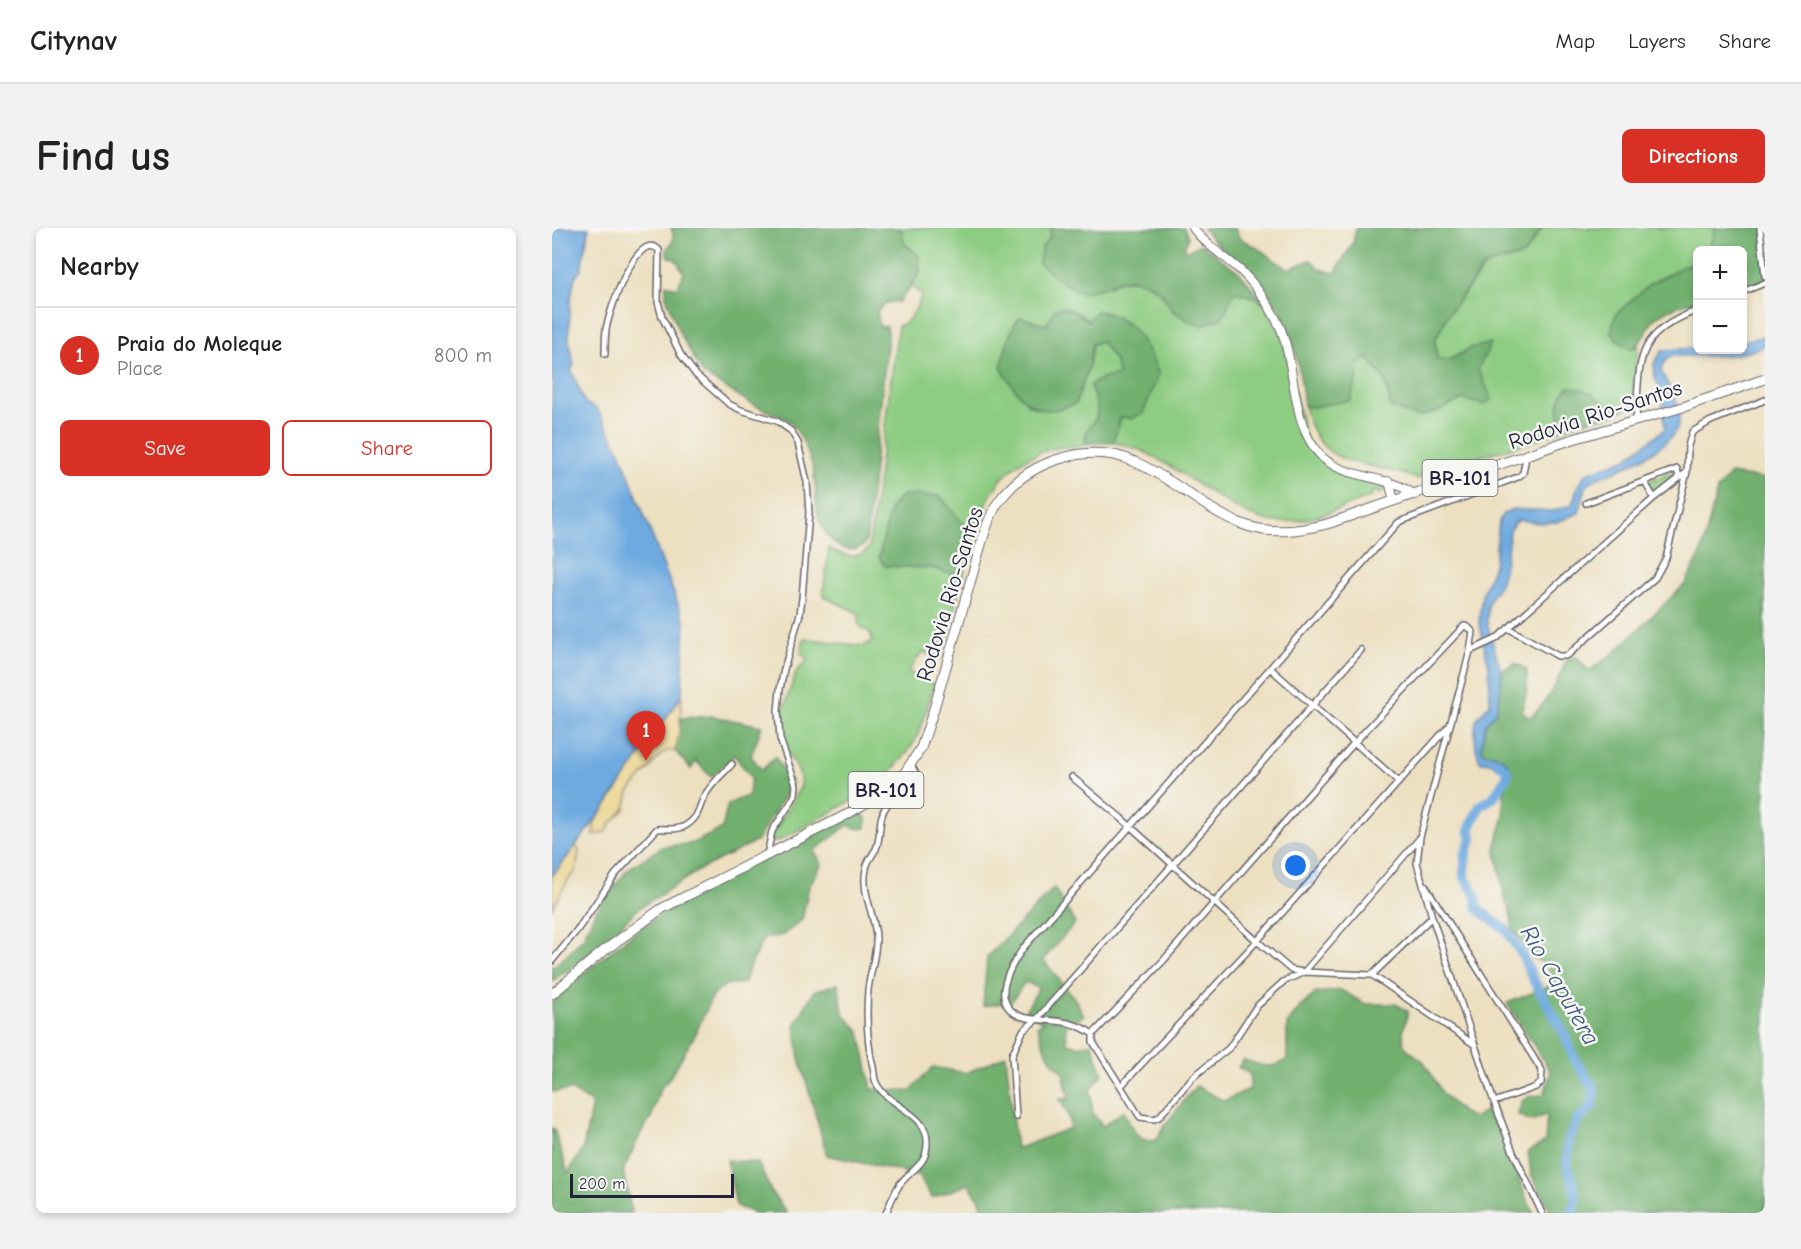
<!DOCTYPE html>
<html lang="en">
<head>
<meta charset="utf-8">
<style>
  :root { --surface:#fff; --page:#f2f2f2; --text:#222; --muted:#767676; --line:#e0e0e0; --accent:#d93025 }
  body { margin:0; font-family:"Comic Neue",sans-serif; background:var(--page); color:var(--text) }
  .controls { position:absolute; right:18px; top:18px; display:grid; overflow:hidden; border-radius:9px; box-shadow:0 3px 9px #0003 }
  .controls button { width:54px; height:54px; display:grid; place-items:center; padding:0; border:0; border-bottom:2px solid var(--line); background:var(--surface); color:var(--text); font:30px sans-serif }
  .scale { position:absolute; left:18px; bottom:15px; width:164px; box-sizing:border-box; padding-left:6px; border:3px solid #22223b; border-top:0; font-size:16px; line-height:21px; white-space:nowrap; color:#22223b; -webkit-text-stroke:4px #f6f6f2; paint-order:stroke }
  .you { position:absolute; left:744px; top:638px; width:21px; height:21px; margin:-15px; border:4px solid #fff; border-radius:50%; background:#1a73e8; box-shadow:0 0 0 9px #1a73e833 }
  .badge { display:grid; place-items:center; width:39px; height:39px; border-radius:50%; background:var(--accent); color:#fff; font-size:20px; font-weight:700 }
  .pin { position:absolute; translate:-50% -50px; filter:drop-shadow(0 2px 3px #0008) }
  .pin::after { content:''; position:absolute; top:32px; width:21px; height:18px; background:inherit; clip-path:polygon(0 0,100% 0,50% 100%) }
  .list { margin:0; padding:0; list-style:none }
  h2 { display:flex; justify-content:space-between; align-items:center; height:78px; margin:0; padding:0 24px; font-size:26px }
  h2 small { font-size:20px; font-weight:400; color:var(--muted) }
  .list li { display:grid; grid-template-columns:39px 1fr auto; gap:18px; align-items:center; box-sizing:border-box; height:96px; padding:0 24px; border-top:2px solid var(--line) }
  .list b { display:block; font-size:22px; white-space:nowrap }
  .list p { margin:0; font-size:20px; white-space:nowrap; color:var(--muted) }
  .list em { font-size:20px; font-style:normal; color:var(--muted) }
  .actions { display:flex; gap:12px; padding:18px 24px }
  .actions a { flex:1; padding:14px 0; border:2px solid var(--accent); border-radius:9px; text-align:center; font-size:21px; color:var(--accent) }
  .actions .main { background:var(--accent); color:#fff }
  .map { position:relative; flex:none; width:1213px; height:985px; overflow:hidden; border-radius:9px }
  header { display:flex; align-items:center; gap:36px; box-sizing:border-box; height:84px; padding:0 30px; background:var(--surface); border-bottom:2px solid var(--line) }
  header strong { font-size:28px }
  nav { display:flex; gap:33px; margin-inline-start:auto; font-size:21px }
  .intro { display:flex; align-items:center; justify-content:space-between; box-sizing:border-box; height:144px; padding:0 36px }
  h1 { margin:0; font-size:42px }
  .button { padding:15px 27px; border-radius:9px; background:var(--accent); color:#fff; font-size:21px; font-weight:700 }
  main { display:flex; gap:36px; padding:0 36px }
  aside { flex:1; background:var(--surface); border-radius:9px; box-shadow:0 3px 9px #0003 }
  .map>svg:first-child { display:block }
</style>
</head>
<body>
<header>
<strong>Citynav</strong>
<nav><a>Map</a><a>Layers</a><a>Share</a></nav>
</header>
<div class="intro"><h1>Find us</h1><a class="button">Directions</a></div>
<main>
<aside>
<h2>Nearby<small></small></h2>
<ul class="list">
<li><span class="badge">1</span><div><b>Praia do Moleque</b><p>Place</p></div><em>800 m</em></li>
</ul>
<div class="actions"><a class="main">Save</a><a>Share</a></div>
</aside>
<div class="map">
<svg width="1213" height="985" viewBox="0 0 1213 985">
  <rect width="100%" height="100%" fill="#f6f6f2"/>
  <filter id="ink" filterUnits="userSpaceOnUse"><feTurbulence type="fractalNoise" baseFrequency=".0167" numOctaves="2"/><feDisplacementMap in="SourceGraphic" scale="12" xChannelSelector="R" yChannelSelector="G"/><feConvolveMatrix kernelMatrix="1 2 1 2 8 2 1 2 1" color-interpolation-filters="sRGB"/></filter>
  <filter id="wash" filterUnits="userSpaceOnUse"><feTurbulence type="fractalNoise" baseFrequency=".008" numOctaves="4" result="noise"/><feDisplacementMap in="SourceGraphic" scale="24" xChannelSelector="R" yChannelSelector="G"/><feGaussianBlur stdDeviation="1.35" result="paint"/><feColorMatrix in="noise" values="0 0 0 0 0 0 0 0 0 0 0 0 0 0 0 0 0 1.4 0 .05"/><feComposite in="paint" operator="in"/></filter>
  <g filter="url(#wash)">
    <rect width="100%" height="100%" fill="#ede0c1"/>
    <path fill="#8ecc82" stroke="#58775e" stroke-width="1.5" d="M346 0H499L498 10 490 19 554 59C586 43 604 54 621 83L660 93 670 90 682 64 706 70 711 73 729 106 754 211 773 237 835 255 834 261 827 266 825 263 820 264V268C791 279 759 295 727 294 686 293 628 238 588 222 580 218 570 217 561 214L569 189 579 190 557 85 545 83 537 94 523 84 514 80 495 97 487 96 475 91 459 108 454 118 475 176 484 180 501 181 537 137 540 116 549 113 563 133 567 147 549 151 538 157C541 167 548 180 544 190 538 203 532 198 534 217 527 219 519 218 511 219 503 220 492 223 484 226 445 241 430 280 419 317L414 302 388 268 351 267 339 279 327 329 333 338 380 340 397 345H412L389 430 370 424 356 444 382 456C377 472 374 489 367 504 345 557 276 585 228 612L221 614 219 609 249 558 247 544 235 523 231 504V482L245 443 256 432 249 425 252 410 311 418 321 413 318 404 311 401 306 395 308 386 271 368 277 320C290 328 306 333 317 320L346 98C360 93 365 79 370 67L359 58 368 45 360 21 352 15 350 3Z
      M990 0H1163L1157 22H1146L1145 33 1132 38 1079 121 1086 117 1082 163 1079 178 1060 188 1062 183 1010 166 1007 180 1008 198 1017 199 979 214 905 235 865 251C814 229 768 247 752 178L762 179 805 151 807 135 816 130 833 152 839 180 866 189 888 182 910 171 926 140 919 120 897 132H885L883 112 897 85 933 38 972 27Z
      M1124 243 1126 249 1102 268 1094 254Z"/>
    <path fill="#72b070" stroke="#4a6956" stroke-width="1.5" d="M119 0H346L350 3 352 15 367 28 368 45 347 74C336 73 332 75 325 84L328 99 335 98 336 108 314 314C309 321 303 323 294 321 279 318 267 297 265 282 263 269 264 254 261 240 256 223 249 204 235 191L200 176 151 146 127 104 114 68V56L125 60 132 45 125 33 115 27 114 21C122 15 123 10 119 0Z
      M499 0H632L636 9 632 20 636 23 649 16 687 44 711 73 709 75 706 70 682 64 670 90 649 98 640 95 621 83 610 65 598 57 581 51 568 52 554 59 529 65 511 55 487 35 490 19 498 10Z
      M651 0H683L687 10C705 18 719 30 736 41L759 32 768 41 783 45 801 15 804 0H990L972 27 932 38 897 85 883 112 885 131 897 132 919 120 939 115 926 141 940 171 932 177 910 171 888 182 866 189 839 180 833 152 816 130 807 135 805 151 798 172 762 179 752 178C748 141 742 99 719 69 700 43 670 26 651 0Z
      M1163 0H1213V53L1191 60 1190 22H1157Z
      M1145 33V72C1133 76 1116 80 1106 88 1094 97 1093 114 1079 121L1066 114 1059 103 1064 86 1099 55 1132 38Z
      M513 80 523 84 537 93 544 83C580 88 595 116 607 146L591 185 579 191 569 189 561 214 534 216C532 198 538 203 544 190 548 180 541 167 538 157L549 151 567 147 563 133 549 113 540 116 537 137 524 175C484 194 467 171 449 139 453 123 457 102 468 89L495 97 503 81Z
      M1016 159C1038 160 1047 170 1063 184L1060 188 1031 193 1017 199 1008 198C1006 184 1005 170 1016 159Z
      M1178 246 1213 251V985H998L996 977 979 946 976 924 993 914 995 886 980 893 966 887 970 873 979 868 992 867 999 844 955 775 1000 757 996 737 982 731 961 702 958 683 954 675 943 620 952 588 951 576 953 559 960 544 943 526H933L929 520 933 497 944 483 948 465 949 443 963 435 975 442V462L970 483 977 490C997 474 1005 452 1016 430L1025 429 1037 443 1063 424 1133 356 1149 326 1165 262Z
      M351 267 388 268C398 281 418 299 419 317 419 325 414 337 412 345H397L380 340 333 338 327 329 339 279Z
      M160 488 210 498 199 528 210 542 223 529 240 555 205 613 149 641 87 680 41 724 0 753V737L3 738 31 710 43 684 76 641 110 619 141 615 170 601 176 576 197 567 199 549 182 527 159 549 144 533 139 541 123 523 129 490Z
      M302 585 311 586 314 590V600L307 601 296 597 262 623 270 636 257 658 250 692 231 707 211 711 196 743 193 755 173 757 160 769 143 807 118 849 108 861 99 890 90 903 71 943 80 985H0V900L2 901 16 945 31 921 40 876 19 862 0 864V775C34 743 71 711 111 685 171 647 238 617 302 585Z
      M502 660 523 695 491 732 522 770 532 787 514 798 515 815 526 818 540 815 551 846 538 862 541 886 551 898 572 883C579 898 585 917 604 912L615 894 644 858 672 873 698 861V846L686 839 692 832C709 838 720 842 735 831V796L748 779 764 765 789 762 813 776H844L856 783 851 804 852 818 872 834 891 866 911 885 922 890 932 884 940 875 975 972 982 985H430L429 974 417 956 380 970 366 947 275 927 248 832 243 797 262 763 286 756 291 785 308 804 320 861 358 863 381 839 414 845 454 827 464 921 518 900 517 889 508 871H517L511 843 502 836 494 823 485 798 491 794 473 783 487 760 473 754 459 774 431 778 435 729Z
      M175 932 206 935 220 965 235 985H202L184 978Z"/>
    <path fill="#eeda9e" stroke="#887e6c" stroke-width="1.5" d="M130 467 127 506 123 523H114L108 528 77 564 73 581 59 595 55 603 42 607V595Z
      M24 618 27 622 24 643 16 652 0 680V648Z"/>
    <path fill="#6eaae0" stroke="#48668e" stroke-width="1.5" d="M0 0H37L29 42 23 49 18 75 17 112 22 137 19 141 33 175 45 181 67 221 133 394 130 467 51 582 0 648Z
      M1213 108V117C1186 133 1152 126 1121 128L1114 132 1109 142C1115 158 1130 175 1127 194 1122 222 1064 242 1040 253L1034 259 1027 285 1005 294 987 295 967 292 962 295 958 303 952 343 948 356 939 369 936 378 935 395 949 443 948 465 944 483 933 497 929 520 933 526C948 526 955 531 960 544L956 547C949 539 940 534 929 534 923 528 921 499 925 491 927 486 935 481 938 476L937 439 927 393 930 367 942 337 947 293 951 286 960 281 1001 283 1020 277 1026 257 1034 245 1073 231 1113 201 1110 165 1103 150 1102 135 1111 122 1145 120 1146 122H1190L1191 113Z"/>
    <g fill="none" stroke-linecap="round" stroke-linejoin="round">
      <path stroke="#6eaae0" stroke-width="10" d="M948 536 954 541 956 547 941 570 928 578 917 602 920 611 914 625 912 647 923 666 926 681 954 702 969 725 982 753 1013 807 1022 830 1043 863 1040 879 1025 893 1017 911 1015 937 1022 956 1024 971 1020 985"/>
    </g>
  </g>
  <g filter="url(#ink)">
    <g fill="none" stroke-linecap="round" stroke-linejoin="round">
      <g stroke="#69646a" stroke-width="8">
        <path id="street" d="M1208 0 1213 48
          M1190 64 1213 55
          M53 126C53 118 53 109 54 102 56 87 84 0 107 22L106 74 110 89 129 127 144 147 177 176 189 182 225 193 239 203 246 215 255 254 257 285 250 370 248 386 232 441 228 461 226 483 228 511 244 557 243 567 238 576 220 603 215 627
          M1084 193C1088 132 1081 107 1146 82
          M1092 253 1102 270
          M1034 275 1125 241 1127 249
          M956 400 1006 428H1013L1017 426 1103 350 1114 330 1135 244
          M719 441 846 553
          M520 549 569 590 705 713 569 858
          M867 611 752 744 739 742 705 713 896 499
          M873 657 990 843 989 855 984 859 942 874
          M880 689 820 747 923 817
          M0 733 26 701 63 647 105 601C115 600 124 603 133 598 149 589 146 577 155 564 162 553 172 545 180 536
          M820 747 752 744 731 754 704 779 677 820 640 850 607 889 602 891 588 889 541 814V806L611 733 803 514 912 398 916 399 921 404 918 423
          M541 806C525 795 510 793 491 792 484 791 475 791 468 788 436 774 459 737 472 719L847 294 966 249 971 245 974 229
          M464 889 460 827 471 803 485 791 809 422
          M334 985C338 976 342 965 348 956 361 939 376 938 375 912 374 883 332 878 323 852 322 848 322 843 321 839 315 814 314 787 316 762 318 744 325 726 324 708 322 685 309 664 314 641 315 633 320 628 324 621 330 607 325 590 335 577 340 570 349 566 355 559H361L364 546 359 537
          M990 985 961 924 942 874 880 689 865 635 868 609 918 423 944 411 1102 270 1135 244 1136 218 1140 204 1159 193 1213 172"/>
      </g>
      <g stroke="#69646a" stroke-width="10">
        <path id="secondary" d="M641 0C654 18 673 28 689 43 706 59 718 78 728 99 745 138 738 198 770 229 795 252 835 246 863 267
          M837 253 842 273"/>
      </g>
      <g stroke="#69646a" stroke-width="11">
        <path id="highway" d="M0 766 49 725 109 681 294 587 327 567 352 546 369 520 381 484 430 313C435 297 440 281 451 268 481 231 539 214 583 234 621 250 651 281 690 296 717 307 747 303 775 296L1018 212 1131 179 1213 151"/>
      </g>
      <use href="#street" stroke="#fff" stroke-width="5"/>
      <use href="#secondary" stroke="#fff" stroke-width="8"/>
      <use href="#highway" stroke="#fff" stroke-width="9"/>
    </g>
  </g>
  <g text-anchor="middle" stroke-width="5" stroke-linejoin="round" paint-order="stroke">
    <g fill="#f6f6f2" stroke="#626272" stroke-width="1.5">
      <rect x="870.5" y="232" width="75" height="36" rx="4.5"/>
      <rect x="296.5" y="544" width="75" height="36" rx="4.5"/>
    </g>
    <g font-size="21" font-weight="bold" fill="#22223b">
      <text x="908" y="257">BR-101</text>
      <text x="334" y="569">BR-101</text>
    </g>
    <g font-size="22" fill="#22223b" stroke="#f6f6f2">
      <text transform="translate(1043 186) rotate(-18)" y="8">Rodovia Rio-Santos</text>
      <text transform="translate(397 366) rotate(-73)" y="8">Rodovia Rio-Santos</text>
    </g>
    <g font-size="24" font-style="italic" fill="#40587d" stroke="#f6f6f2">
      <text transform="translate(1008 757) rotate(60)" y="8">Rio Caputera</text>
    </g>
  </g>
</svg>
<div class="controls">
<button>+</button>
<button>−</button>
</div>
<div class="scale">200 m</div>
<div class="you"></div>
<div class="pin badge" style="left:94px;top:533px">1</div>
</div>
</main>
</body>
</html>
